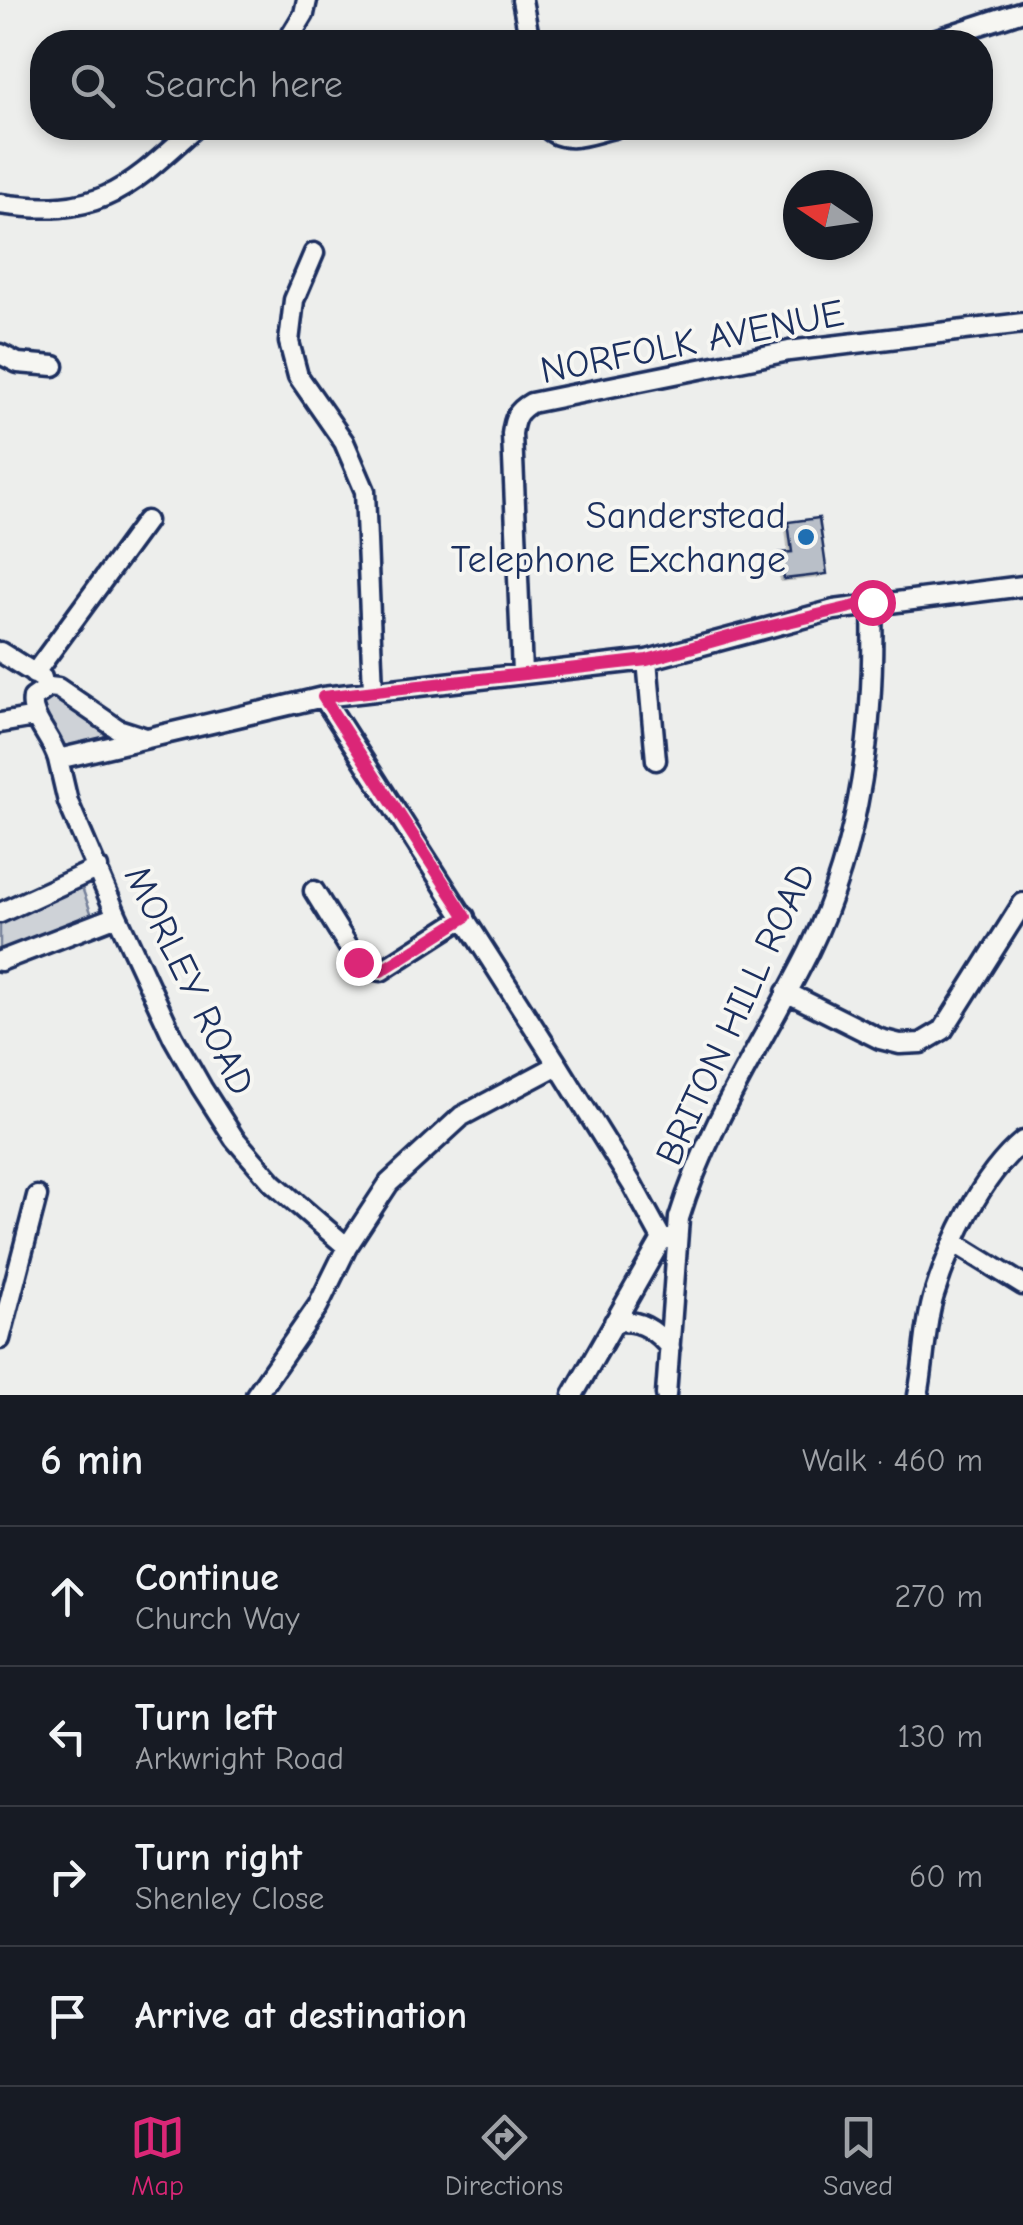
<!DOCTYPE html>
<html lang="en">
<head>
<meta charset="utf-8">
<style>
  :root { --surface:#171b24; --page:#242831; --text:#f1f3f6; --muted:#9ea1a6; --line:#363941; --accent:#db2777 }
  body { margin:0; font-family:"Comic Neue",sans-serif; background:var(--page); color:var(--text) }
  .compass { position:absolute; left:783px; top:170px; width:90px; height:90px; border-radius:50%; background:var(--surface); box-shadow:0 5px 15px #0003; rotate:283deg }
  .stop { position:absolute; width:30px; height:30px; margin:-22px; border:8px solid #db2777; border-radius:50%; background:#fff }
  .stop.end { background:#db2777; border-color:#fff; box-shadow:0 2px 10px #0008 }
  .list { margin:0; padding:0; list-style:none }
  h2 { display:flex; justify-content:space-between; align-items:center; height:130px; margin:0; padding:0 40px; font-size:42px }
  h2 small { font-size:32px; font-weight:400; color:var(--muted) }
  .list li { display:grid; grid-template-columns:65px 1fr auto; gap:30px; align-items:center; box-sizing:border-box; height:140px; padding:0 40px; border-top:2px solid var(--line) }
  .list b { display:block; font-size:38px; white-space:nowrap }
  .list p { margin:0; font-size:32px; white-space:nowrap; color:var(--muted) }
  .list em { font-size:32px; font-style:normal; color:var(--muted) }
  .icon { flex:none; width:55px; height:55px; fill:none; stroke:currentColor; stroke-width:2; stroke-linecap:round; stroke-linejoin:round }
  .map { position:relative; flex:none; width:1023px; height:1395px; overflow:hidden }
  .search { position:absolute; background:var(--surface); box-shadow:0 5px 15px #0003; left:30px; right:30px; top:30px; height:110px; display:flex; align-items:center; gap:25px; box-sizing:border-box; padding:0 35px; border-radius:40px; color:var(--muted); font-size:38px }
  .sheet { height:690px; background:var(--surface) }
  nav { display:flex; justify-content:space-around; align-items:center; box-sizing:border-box; height:140px; border-top:2px solid var(--line); background:var(--surface); font-size:28px; color:var(--muted) }
  nav a { display:grid; justify-items:center; gap:5px }
  nav .on { color:var(--accent) }
  .map>svg:first-child { display:block }
</style>
</head>
<body>
<div class="map">
<svg width="1023" height="1395" viewBox="0 0 1023 1395">
  <rect width="100%" height="100%" fill="#edeeec"/>
  <filter id="ink" filterUnits="userSpaceOnUse"><feTurbulence type="fractalNoise" baseFrequency=".01" numOctaves="2"/><feDisplacementMap in="SourceGraphic" scale="20" xChannelSelector="R" yChannelSelector="G"/><feConvolveMatrix kernelMatrix="1 2 1 2 8 2 1 2 1" color-interpolation-filters="sRGB"/></filter>
  <g filter="url(#ink)">
    <path fill="#ced2d7" stroke="#74809a" stroke-width="2.5" d="M50 692 106 731 102 741 65 749 36 701Z
      M80 882 93 918 0 954V915Z"/>
    <path fill="#0003" d="M789 524 824 573 820 578 780 582 777 560 788 555 785 529Z"/>
    <path fill="#b9bfc8" stroke="#1b2f5e" stroke-width="2.5" d="M819 518 827 574 784 579 780 553 792 552 788 522Z"/>
    <g fill="none" stroke-linecap="round" stroke-linejoin="round">
      <g stroke="#1b2f5e" stroke-width="25">
        <path id="minor" d="M522 0 530 42
          M287 42 304 14 307 0
          M928 42 1023 11
          M547 128C565 146 591 133 614 128
          M0 204C100 218 126 190 195 128
          M314 253 294 300 289 342 298 376 344 442 365 491 373 690
          M0 354 18 363 54 366
          M0 652 42 678
          M647 660 656 760
          M522 673 512 434C514 418 517 411 531 403L789 351 1023 323
          M34 674 146 521
          M323 697 558 1065 632 1184 662 1239
          M0 723 35 717
          M146 738 118 729 58 688 49 687 33 698C29 717 52 737 58 759L323 697 647 660 834 610 1023 586
          M58 759 68 802 117 916 173 1037 202 1088 234 1138 273 1183 347 1247
          M314 891 358 962 367 969 381 971 465 917
          M0 913 98 868
          M0 961 117 916
          M786 992 880 1039 900 1044 921 1043 943 1030 1023 903
          M955 1243 1023 1285
          M614 1322C637 1318 656 1330 670 1348
          M0 1339 37 1196
          M256 1395 318 1306 347 1247 389 1183 462 1116 558 1065
          M573 1395 662 1239H673
          M666 1395 679 1218C708 1123 765 1039 809 951 862 842 875 722 872 603
          M918 1395C925 1362 924 1327 934 1295 951 1241 980 1177 1023 1141"/>
      </g>
      <use href="#minor" stroke="#f6f6f2" stroke-width="18"/>
    </g>
  </g>
  <g fill="none" stroke-linecap="round" stroke-linejoin="round" filter="url(#ink)">
    <path stroke="#db2777" stroke-width="12" d="M358 962 367 968 381 971 466 917 323 697 647 660 746 632 872 602"/>
  </g>
  <circle fill="#1f6fb2" stroke="#f6f6f2" stroke-width="4" cx="806" cy="537" r="10"/>
  <g text-anchor="middle" stroke-width="8" stroke-linejoin="round" paint-order="stroke">
    <g font-size="38" fill="#1b2f5e" stroke="#f6f6f2">
      <text transform="translate(692 341) rotate(-11)" y="13">NORFOLK AVENUE</text>
      <text transform="translate(190 980) rotate(64)" y="13">MORLEY ROAD</text>
      <text transform="translate(735 1014) rotate(-65)" y="13">BRITON HILL ROAD</text>
    </g>
    <g font-size="38" fill="#1b2f5e" stroke="#f6f6f2" text-anchor="end">
      <text x="786" y="528">Sanderstead<tspan x="786" dy="44">Telephone Exchange</tspan></text>
    </g>
  </g>
</svg>
<svg class="compass" viewBox="-18 -18 36 36"><path d="M0-13l5 13h-10z" fill="#e53935"/><path d="M0 13l5-13h-10z" fill="#9ea1a6"/></svg>
<div class="stop" style="left:872px;top:602px"></div>
<div class="stop end" style="left:358px;top:962px"></div>
<div class="search"><svg class="icon" aria-label="search" viewBox="0 0 24 24"><circle cx="10" cy="10" r="6"/><path d="M15 15l6 6"/></svg>Search here</div>
</div>
<section class="sheet">
<h2>6 min<small>Walk · 460 m</small></h2>
<ul class="list">
<li><svg class="icon" aria-label="ahead" viewBox="0 0 24 24"><path d="M12 20V5M6 11l6-6 6 6"/></svg><div><b>Continue</b><p>Church Way</p></div><em>270 m</em></li>
<li><svg class="icon" aria-label="left" viewBox="0 0 24 24"><path d="M17 20v-9H6M10 6l-5 5 5 5"/></svg><div><b>Turn left</b><p>Arkwright Road</p></div><em>130 m</em></li>
<li><svg class="icon" aria-label="right" viewBox="0 0 24 24"><path d="M7 20v-9h11M14 6l5 5-5 5"/></svg><div><b>Turn right</b><p>Shenley Close</p></div><em>60 m</em></li>
<li><svg class="icon" aria-label="arrive" viewBox="0 0 24 24"><path d="M6 21V4h12l-3 4 3 4H6"/></svg><div><b>Arrive at destination</b></div></li>
</ul>
</section>
<nav>
<a class="on"><svg class="icon" aria-label="map" viewBox="0 0 24 24"><path d="M3 6l6-2 6 2 6-2v14l-6 2-6-2-6 2zM9 4v14M15 6v14"/></svg>Map</a>
<a><svg class="icon" aria-label="directions" viewBox="0 0 24 24"><path d="M12 3l9 9-9 9-9-9zM9 14v-3h6M13 9l2 2-2 2"/></svg>Directions</a>
<a><svg class="icon" aria-label="saved" viewBox="0 0 24 24"><path d="M7 4h10v16l-5-4-5 4z"/></svg>Saved</a>
</nav>
</body>
</html>
